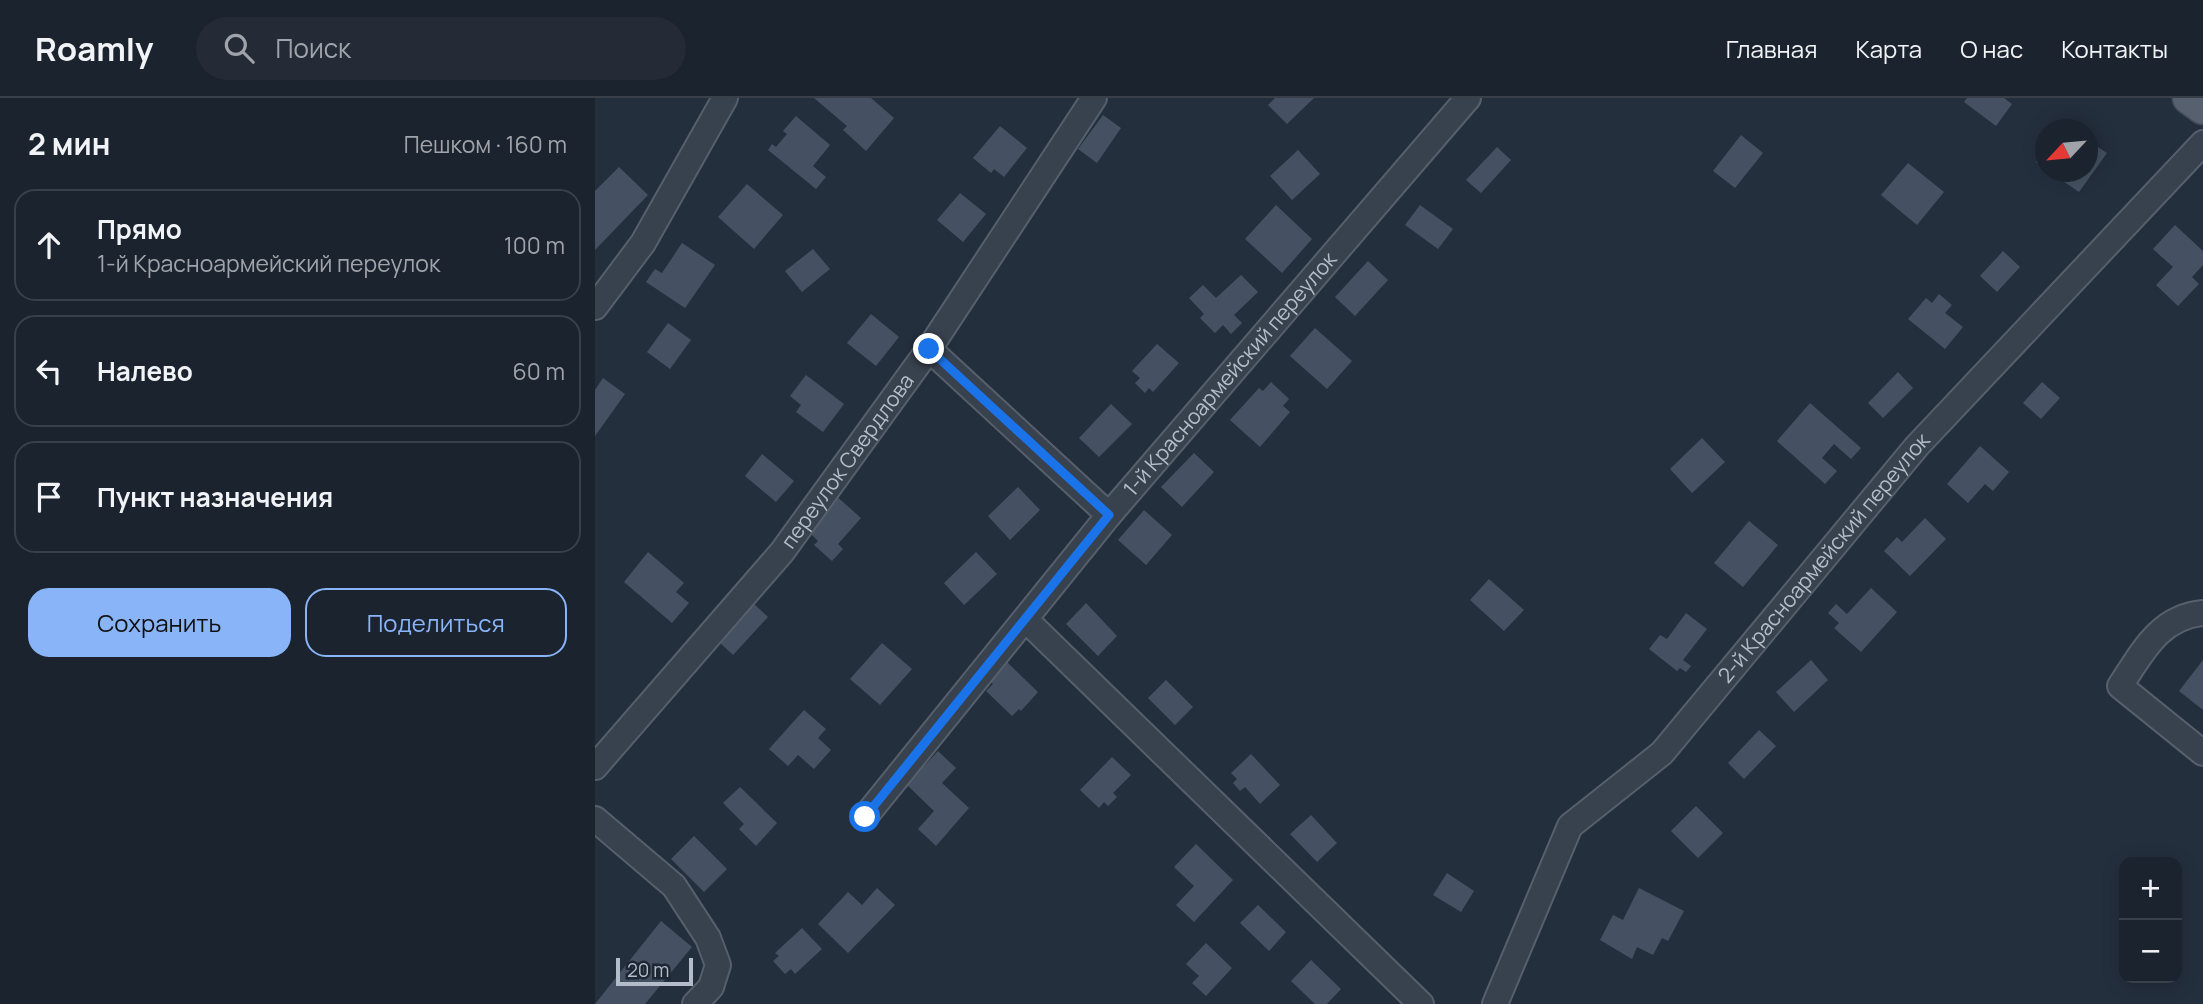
<!DOCTYPE html>
<html lang="ru">
<head>
<meta charset="utf-8">
<style>
  :root { --surface:#1b232e; --page:#242b36; --text:#f1f3f6; --muted:#a0a4aa; --line:#39404a; --accent:#8ab4f8 }
  body { margin:0; font-family:Manrope,sans-serif; background:var(--page); color:var(--text) }
  .controls { position:absolute; right:21px; bottom:21px; display:grid; overflow:hidden; border-radius:14px; box-shadow:0 4px 18px #0003 }
  .controls button { width:63px; height:63px; display:grid; place-items:center; padding:0; border:0; border-bottom:2px solid var(--line); background:var(--surface); color:var(--text); font:35px sans-serif }
  .compass { position:absolute; left:1440px; top:21px; width:63px; height:63px; border-radius:50%; background:var(--surface); box-shadow:0 4px 18px #0003; rotate:244deg }
  .scale { position:absolute; left:21px; bottom:18px; width:77px; box-sizing:border-box; padding-left:7px; border:4px solid #b4bcc9; border-top:0; font-size:19px; line-height:24px; white-space:nowrap; color:#b4bcc9; -webkit-text-stroke:5px #1d2633; paint-order:stroke }
  .stop { position:absolute; width:21px; height:21px; margin:-16px; border:5px solid #1a73e8; border-radius:50%; background:#fff }
  .stop.end { background:#1a73e8; border-color:#fff; box-shadow:0 2px 7px #0008 }
  .list { margin:0; padding:0; list-style:none }
  h2 { display:flex; justify-content:space-between; align-items:center; height:91px; margin:0; padding:0 28px; font-size:30px }
  h2 small { font-size:23px; font-weight:400; color:var(--muted) }
  .list li { display:grid; grid-template-columns:46px 1fr auto; gap:21px; align-items:center; box-sizing:border-box; height:112px; margin:0 14px 14px; padding:0 14px; border:2px solid var(--line); border-radius:21px }
  .list b { display:block; font-size:26px; white-space:nowrap }
  .list p { margin:0; font-size:23px; white-space:nowrap; color:var(--muted) }
  .list em { font-size:23px; font-style:normal; color:var(--muted) }
  .actions { display:flex; gap:14px; padding:21px 28px }
  .actions a { flex:1; padding:16px 0; border:2px solid var(--accent); border-radius:21px; text-align:center; font-size:24px; color:var(--accent) }
  .actions .main { background:var(--accent); color:#111 }
  .icon { flex:none; width:38px; height:38px; fill:none; stroke:currentColor; stroke-width:2; stroke-linecap:round; stroke-linejoin:round }
  .map { position:relative; flex:none; width:1608px; height:906px; overflow:hidden }
  header { display:flex; align-items:center; gap:42px; box-sizing:border-box; height:98px; padding:0 35px; background:var(--surface); border-bottom:2px solid var(--line) }
  header strong { font-size:33px }
  nav { display:flex; gap:38px; margin-inline-start:auto; font-size:24px }
  .search { width:490px; height:63px; background:var(--page); display:flex; align-items:center; gap:18px; box-sizing:border-box; padding:0 24px; border-radius:38px; color:var(--muted); font-size:26px }
  main { display:flex }
  aside { flex:1; background:var(--surface) }
  .map>svg:first-child { display:block }
</style>
</head>
<body>
<header>
<strong>Roamly</strong>
<div class="search"><svg class="icon" aria-label="search" viewBox="0 0 24 24"><circle cx="10" cy="10" r="6"/><path d="M15 15l6 6"/></svg>Поиск</div>
<nav><a>Главная</a><a>Карта</a><a>О нас</a><a>Контакты</a></nav>
</header>
<main>
<aside>
<h2>2 мин<small>Пешком · 160 m</small></h2>
<ul class="list">
<li><svg class="icon" aria-label="ahead" viewBox="0 0 24 24"><path d="M12 20V5M6 11l6-6 6 6"/></svg><div><b>Прямо</b><p>1-й Красноармейский переулок</p></div><em>100 m</em></li>
<li><svg class="icon" aria-label="left" viewBox="0 0 24 24"><path d="M17 20v-9H6M10 6l-5 5 5 5"/></svg><div><b>Налево</b></div><em>60 m</em></li>
<li><svg class="icon" aria-label="arrive" viewBox="0 0 24 24"><path d="M6 21V4h12l-3 4 3 4H6"/></svg><div><b>Пункт назначения</b></div></li>
</ul>
<div class="actions"><a class="main">Сохранить</a><a>Поделиться</a></div>
</aside>
<div class="map">
<svg width="1608" height="906" viewBox="0 0 1608 906">
  <rect width="100%" height="100%" fill="#242f3e"/>
  <path fill="#455162" d="M219 0H276L299 20 271 53 248 32 252 28Z
    M680 0H719L692 26 673 7Z
    M1372 0H1409L1417 6 1401 28 1369 4Z
    M508 17 526 30 502 65 483 51Z
    M201 18 235 47 218 68 231 79 221 91 173 52 177 46 181 49 192 36 188 33Z
    M405 28 432 50 409 79 399 71 396 75 378 60Z
    M1146 37 1168 55 1140 90 1118 73Z
    M1492 42 1512 55 1484 94 1455 74H1492Z
    M902 49 916 62 886 95 871 82Z
    M1450 51V70L1441 64Z
    M703 52 725 76 697 102 675 78Z
    M1313 65 1349 94 1322 127 1286 97Z
    M24 69 53 97 0 152V93Z
    M152 86 188 117 159 151 123 119Z
    M365 95 391 116 368 144 342 122Z
    M681 107 717 141 687 175 650 141Z
    M825 107 858 131 843 151 810 127Z
    M1580 127 1608 153V167L1597 179 1604 186 1583 208 1561 187 1578 169 1558 151Z
    M87 145 120 167 90 210 51 184 60 171 67 175Z
    M218 151 235 171 207 194 190 173Z
    M1408 153 1425 169 1402 194 1385 178Z
    M773 163 793 182 760 218 740 199Z
    M646 177 663 194 639 217 647 225 636 236 628 227 620 235 605 220 609 216 594 200 608 187 621 200Z
    M1344 196 1357 207 1350 215 1368 229 1350 251 1313 221 1331 200 1337 205Z
    M276 216 304 239 281 268 252 245Z
    M73 225 96 242 75 271 52 254Z
    M720 230 757 263 732 291 695 258Z
    M562 246 584 265 558 294 554 290 550 295 540 285 545 280 537 273Z
    M1303 274 1318 290 1288 320 1273 305Z
    M211 277 249 306 228 334 201 314 206 307 195 298Z
    M8 280 30 296 0 338V292Z
    M676 284 694 301 688 308 695 314 665 349 635 322 664 290 668 293Z
    M1447 284 1465 300 1446 321 1428 305Z
    M1215 305 1266 350 1256 361 1239 346 1227 360 1242 373 1230 386 1182 343Z
    M516 306 537 326 504 359 484 340Z
    M1107 340 1130 364 1097 395 1075 371Z
    M1385 348 1414 374 1398 393 1390 386 1373 405 1352 386Z
    M599 355 619 374 587 409 566 389Z
    M167 356 199 383 181 404 150 378Z
    M423 389 445 412 415 442 393 418Z
    M239 396 266 420 243 446 248 451 237 463 219 447 223 443 210 430Z
    M549 412 577 437 551 467 523 442Z
    M1330 420 1351 441 1315 478 1289 453 1302 439 1307 444Z
    M1154 423 1183 447 1148 489 1119 465Z
    M53 454 89 485 81 494 94 505 77 525 29 484Z
    M381 454 402 476 369 507 349 485Z
    M894 481 929 512 909 533 875 502Z
    M1276 490 1302 514 1266 554 1239 530 1244 525 1233 515 1241 506 1252 516Z
    M157 504 173 519 138 557 122 542Z
    M491 505 522 538 503 558 471 526Z
    M1091 515 1112 531 1088 562 1096 568 1091 574 1085 570 1082 573 1054 551 1065 537 1072 541Z
    M287 545 317 571 285 607 255 581Z
    M1216 562 1233 582 1199 614 1181 594Z
    M1608 562V612L1584 593Z
    M411 563 443 594 426 613 424 611 417 618 391 593 398 586 394 582Z
    M571 582 598 609 580 627 553 600Z
    M209 612 231 631 223 640 236 652 219 671 203 657 193 668 174 651Z
    M1164 632 1181 648 1149 681 1133 665Z
    M343 653 361 670 347 685 374 710 341 748 323 731 339 713 312 687Z
    M656 656 685 687 665 706 650 689 645 693 638 685 642 681 636 675Z
    M517 659 536 677 518 695 522 699 513 708 509 704 504 710 485 692Z
    M145 689 182 725 161 748 144 731 149 726 128 705Z
    M1101 708 1128 735 1103 760 1076 733Z
    M716 717 742 745 722 764 695 736Z
    M99 738 132 771 109 794 76 761Z
    M601 746 638 782 599 824 581 807 599 788 579 769Z
    M852 775 879 793 866 814 838 797Z
    M282 790 300 807 253 855 223 826 253 794 267 807Z
    M1044 790 1089 813 1073 843 1067 840 1058 857 1042 849 1037 861 1005 842 1018 817 1028 822Z
    M663 807 691 834 674 853 645 825Z
    M66 823 97 849 50 906H0Z
    M207 830 227 851 200 876 196 871 190 876 178 863 184 858 180 855Z
    M611 845 637 870 611 898 597 885 604 878 591 866Z
    M716 862 746 891 732 906H720L696 883Z"/>
  <g fill="none" stroke-linecap="round" stroke-linejoin="round">
    <g stroke="#565f6c" stroke-width="28">
      <g id="minor">
        <path d="M0 209 48 145 130 0"/>
        <path d="M334 251 514 417"/>
        <path d="M1608 515C1564 519 1547 555 1525 588L1608 655"/>
        <path d="M431 522 826 906"/>
        <path id="s1" d="M0 669 187 454 334 251 499 0"/>
        <path id="s2" d="M270 719 514 417 873 0"/>
        <path d="M0 721 79 788 113 840 123 867 116 889 100 906"/>
        <path id="s3" d="M900 906 975 728 1067 655 1322 348 1608 45"/>
      </g>
    </g>
    <g stroke="#414a57" stroke-width="35">
      <path id="major" d="M1594 0 1608 10"/>
    </g>
    <use href="#minor" stroke="#38414e" stroke-width="24"/>
    <use href="#major" stroke="#56606e" stroke-width="32"/>
  </g>
  <g fill="none" stroke-linecap="round" stroke-linejoin="round">
    <path stroke="#1a73e8" stroke-width="9" d="M270 719 514 417 334 251"/>
  </g>
  <g text-anchor="middle" stroke-width="5" stroke-linejoin="round" paint-order="stroke">
    <g font-size="21" fill="#b4bcc9" stroke="#1d2633">
      <text dy="7" stroke="none"><textPath href="#s2" startOffset="574">1-й Красноармейский переулок</textPath></text>
      <text dy="7" stroke="none"><textPath href="#s1" startOffset="397">переулок Свердлова</textPath></text>
      <text dy="7" stroke="none"><textPath href="#s3" startOffset="564">2-й Красноармейский переулок</textPath></text>
    </g>
  </g>
</svg>
<div class="controls">
<button>+</button>
<button>−</button>
</div>
<svg class="compass" viewBox="-18 -18 36 36"><path d="M0-13l5 13h-10z" fill="#e53935"/><path d="M0 13l5-13h-10z" fill="#a0a4aa"/></svg>
<div class="scale">20 m</div>
<div class="stop" style="left:270px;top:719px"></div>
<div class="stop end" style="left:334px;top:251px"></div>
</div>
</main>
</body>
</html>
